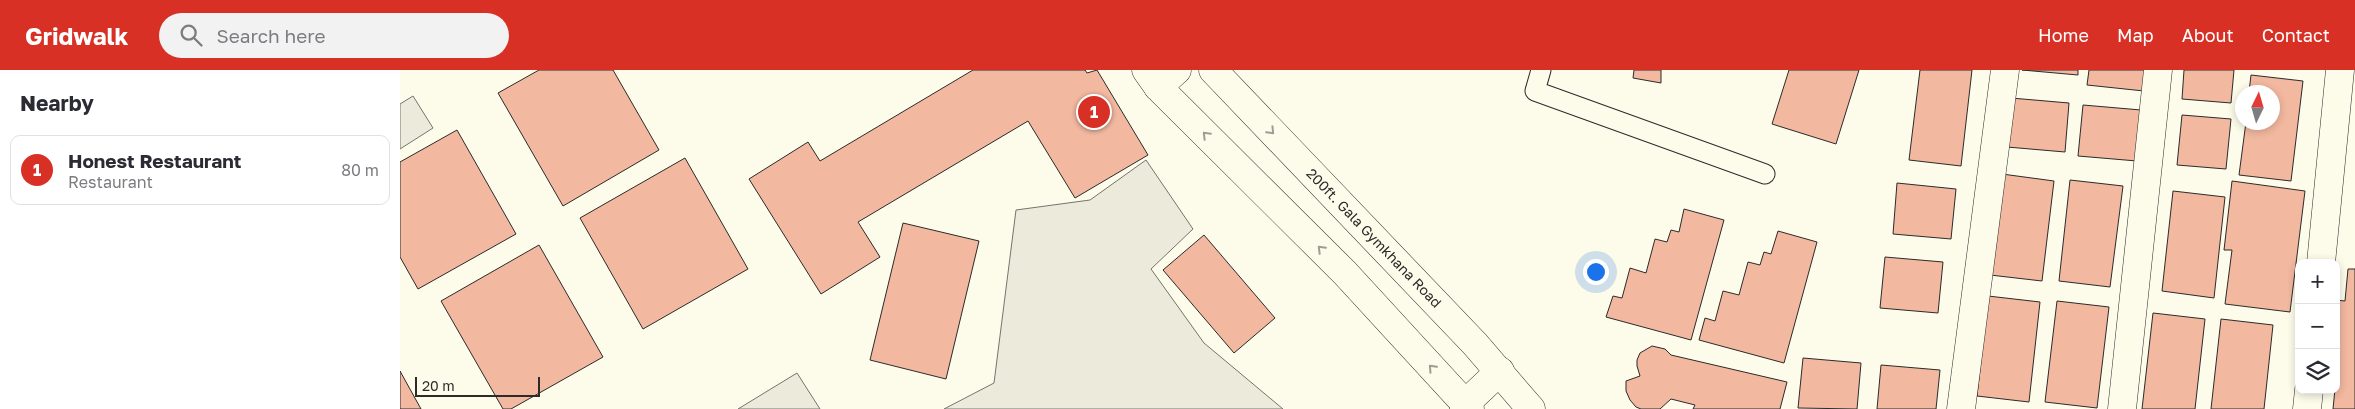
<!DOCTYPE html>
<html lang="en">
<head>
<meta charset="utf-8">
<style>
  :root { --surface:#fff; --page:#f2f2f3; --text:#2b2b33; --muted:#7c7c81; --line:#e1e1e2; --accent:#d93025 }
  body { margin:0; font-family:"Golos Text",sans-serif; background:var(--page); color:var(--text) }
  .controls { position:absolute; right:15px; bottom:15px; display:grid; overflow:hidden; border-radius:10px; box-shadow:0 2px 8px #0003 }
  .controls button { width:45px; height:45px; display:grid; place-items:center; padding:0; border:0; border-bottom:1px solid var(--line); background:var(--surface); color:var(--text); font:25px sans-serif }
  .compass { position:absolute; left:1835px; top:15px; width:45px; height:45px; border-radius:50%; background:var(--surface); box-shadow:0 2px 8px #0003; rotate:5deg }
  .scale { position:absolute; left:15px; bottom:12px; width:125px; box-sizing:border-box; padding-left:5px; border:2px solid #2b2b2b; border-top:0; font-size:14px; line-height:18px; white-space:nowrap; color:#2b2b2b; -webkit-text-stroke:4px #fdfbea; paint-order:stroke }
  .you { position:absolute; left:1195px; top:201px; width:18px; height:18px; margin:-12px; border:4px solid #fff; border-radius:50%; background:#1a73e8; box-shadow:0 0 0 8px #1a73e833 }
  .badge { display:grid; place-items:center; width:32px; height:32px; border-radius:50%; background:var(--accent); color:#fff; font-size:16px; font-weight:700 }
  .pin { position:absolute; translate:-50% -50%; border:2px solid #fff; box-shadow:0 1px 5px #0006 }
  .list { margin:0; padding:0; list-style:none }
  h2 { display:flex; justify-content:space-between; align-items:center; height:65px; margin:0; padding:0 20px; font-size:21px }
  h2 small { font-size:16px; font-weight:400; color:var(--muted) }
  .list li { display:grid; grid-template-columns:32px 1fr auto; gap:15px; align-items:center; box-sizing:border-box; height:70px; margin:0 10px 10px; padding:0 10px; border:1px solid var(--line); border-radius:10px }
  .list b { display:block; font-size:19px; white-space:nowrap }
  .list p { margin:0; font-size:16px; white-space:nowrap; color:var(--muted) }
  .list em { font-size:16px; font-style:normal; color:var(--muted) }
  .icon { flex:none; width:28px; height:28px; fill:none; stroke:currentColor; stroke-width:2; stroke-linecap:round; stroke-linejoin:round }
  .map { position:relative; flex:none; width:1955px; height:339px; overflow:hidden }
  header { display:flex; align-items:center; gap:30px; box-sizing:border-box; height:70px; padding:0 25px; background:var(--accent); color:#fff }
  header strong { font-size:24px }
  nav { display:flex; gap:28px; margin-inline-start:auto; font-size:18px }
  .search { width:350px; height:45px; background:var(--page); display:flex; align-items:center; gap:12px; box-sizing:border-box; padding:0 18px; border-radius:28px; color:var(--muted); font-size:19px }
  main { display:flex }
  aside { flex:1; background:var(--surface) }
  .map>svg:first-child { display:block }
</style>
</head>
<body>
<header>
<strong>Gridwalk</strong>
<div class="search"><svg class="icon" aria-label="search" viewBox="0 0 24 24"><circle cx="10" cy="10" r="6"/><path d="M15 15l6 6"/></svg>Search here</div>
<nav><a>Home</a><a>Map</a><a>About</a><a>Contact</a></nav>
</header>
<main>
<aside>
<h2>Nearby<small></small></h2>
<ul class="list">
<li><span class="badge">1</span><div><b>Honest Restaurant</b><p>Restaurant</p></div><em>80 m</em></li>
</ul>
</aside>
<div class="map">
<svg width="1955" height="339" viewBox="0 0 1955 339">
  <rect width="100%" height="100%" fill="#fdfbea"/>
  <path fill="#ecebdb" stroke="#74746e" d="M13 26 33 58 0 79V34Z
    M746 90 793 159 751 199 804 273 883 339H544L594 313 616 140 690 130Z
    M397 303 420 339H338Z"/>
  <path fill="#f2b8a0" stroke="#2b2b2b" d="M139 0H213L259 80 163 136 98 23Z
    M573 0H685L687 3 697 0 748 85 675 128 628 51 458 152 480 187 421 224 349 109 408 72 420 91Z
    M1234 0H1261V13L1233 8Z
    M1389 0H1459L1436 74 1372 54Z
    M1520 0H1572L1561 96 1509 90Z
    M1622 0H1678V5Z
    M1689 0H1746L1744 21 1687 15Z
    M1784 0H1834L1831 33 1782 29Z
    M1851 5 1903 11 1891 111 1839 105 1846 52H1872V22H1849Z
    M1611 28 1669 33 1665 82 1607 77Z
    M1683 35 1741 40 1737 91 1678 86Z
    M1782 45 1831 49 1826 99 1777 95Z
    M57 60 116 164 18 219 0 187V92Z
    M285 88 348 199 243 259 180 148Z
    M1602 104 1654 111 1642 211 1590 205Z
    M1670 110 1723 116 1710 217 1659 211Z
    M1832 111 1905 121 1890 242 1825 234 1832 180H1824Z
    M1497 113 1556 119 1551 169 1493 164Z
    M1773 121 1825 127 1814 228 1762 221Z
    M1284 139 1324 150 1291 270 1206 247 1213 226 1222 228 1230 198 1246 203 1255 169 1267 172 1271 160 1279 162Z
    M503 153 579 171 546 309 470 290Z
    M1378 161 1417 172 1384 293 1299 270 1305 248 1315 251 1323 221 1339 225 1348 192 1360 195 1364 182 1371 184Z
    M804 165 875 248 834 283 763 200Z
    M139 175 203 287 111 339H103L41 231Z
    M1485 187 1543 192 1538 243 1480 238Z
    M1948 199H1955V339H1933L1938 288H1936V230L1945 231Z
    M1588 226 1640 232 1629 332 1577 326Z
    M1657 231 1709 237 1697 338 1645 332Z
    M1753 243 1805 249 1795 339H1742Z
    M1821 249 1873 255 1864 339H1811Z
    M1252 276 1265 279 1271 285 1387 312 1380 339H1293L1295 335 1271 329 1260 339H1241L1236 337 1230 330 1226 321V311L1240 306 1237 296V290L1240 283Z
    M1403 288 1461 293 1457 339 1398 338Z
    M1481 295 1540 300 1536 339H1477Z
    M0 301 21 339H0Z"/>
  <g fill="none" stroke-linecap="round" stroke-linejoin="round">
    <g stroke="#2b2b2b" stroke-width="21">
      <path id="service" d="M1141 0 1135 21 1365 104"/>
    </g>
    <g stroke="#2b2b2b" stroke-width="29">
      <path id="minor" d="M758 17 777 0
        M1921 193 1940 0
        M1064 339 1066 333 1100 301
        M1561 339 1605 0
        M1722 339 1758 0
        M1907 339 1909 320"/>
    </g>
    <g stroke="#2b2b2b" stroke-width="29">
      <path id="tertiary" d="M746 0 758 17 945 203 1070 339
        M813 0 1075 274 1131 339"/>
    </g>
    <use href="#service" stroke="#fdfbea" stroke-width="19"/>
    <use href="#minor" stroke="#fdfbea" stroke-width="28"/>
    <use href="#tertiary" stroke="#fdfbea" stroke-width="28"/>
  </g>
  <defs><path id="oneway-chevron" d="M-2-3.5L2.5 0L-2 3.5" fill="none" stroke-width="1.6" stroke-linecap="round" stroke-linejoin="round" transform="scale(1.25)"/></defs>
  <g stroke="#9e9d94">
    <use href="#oneway-chevron" transform="translate(871 61) rotate(46)"/>
    <use href="#oneway-chevron" transform="translate(806 65) rotate(-135)"/>
    <use href="#oneway-chevron" transform="translate(921 179) rotate(-135)"/>
    <use href="#oneway-chevron" transform="translate(1032 298) rotate(-133)"/>
  </g>
  <g text-anchor="middle" stroke-width="4" stroke-linejoin="round" paint-order="stroke">
    <g font-size="14" fill="#2b2b2b" stroke="#fdfbea">
      <text transform="translate(974 168) rotate(46)" y="5">200ft. Gala Gymkhana Road</text>
    </g>
  </g>
</svg>
<div class="controls">
<button>+</button>
<button>−</button>
<button><svg class="icon" aria-label="layers" viewBox="0 0 24 24"><path d="M12 4l9 5-9 5-9-5zM3 14l9 5 9-5"/></svg></button>
</div>
<svg class="compass" viewBox="-18 -18 36 36"><path d="M0-13l5 13h-10z" fill="#e53935"/><path d="M0 13l5-13h-10z" fill="#7c7c81"/></svg>
<div class="scale">20 m</div>
<div class="you"></div>
<div class="pin badge" style="left:694px;top:42px">1</div>
</div>
</main>
</body>
</html>
